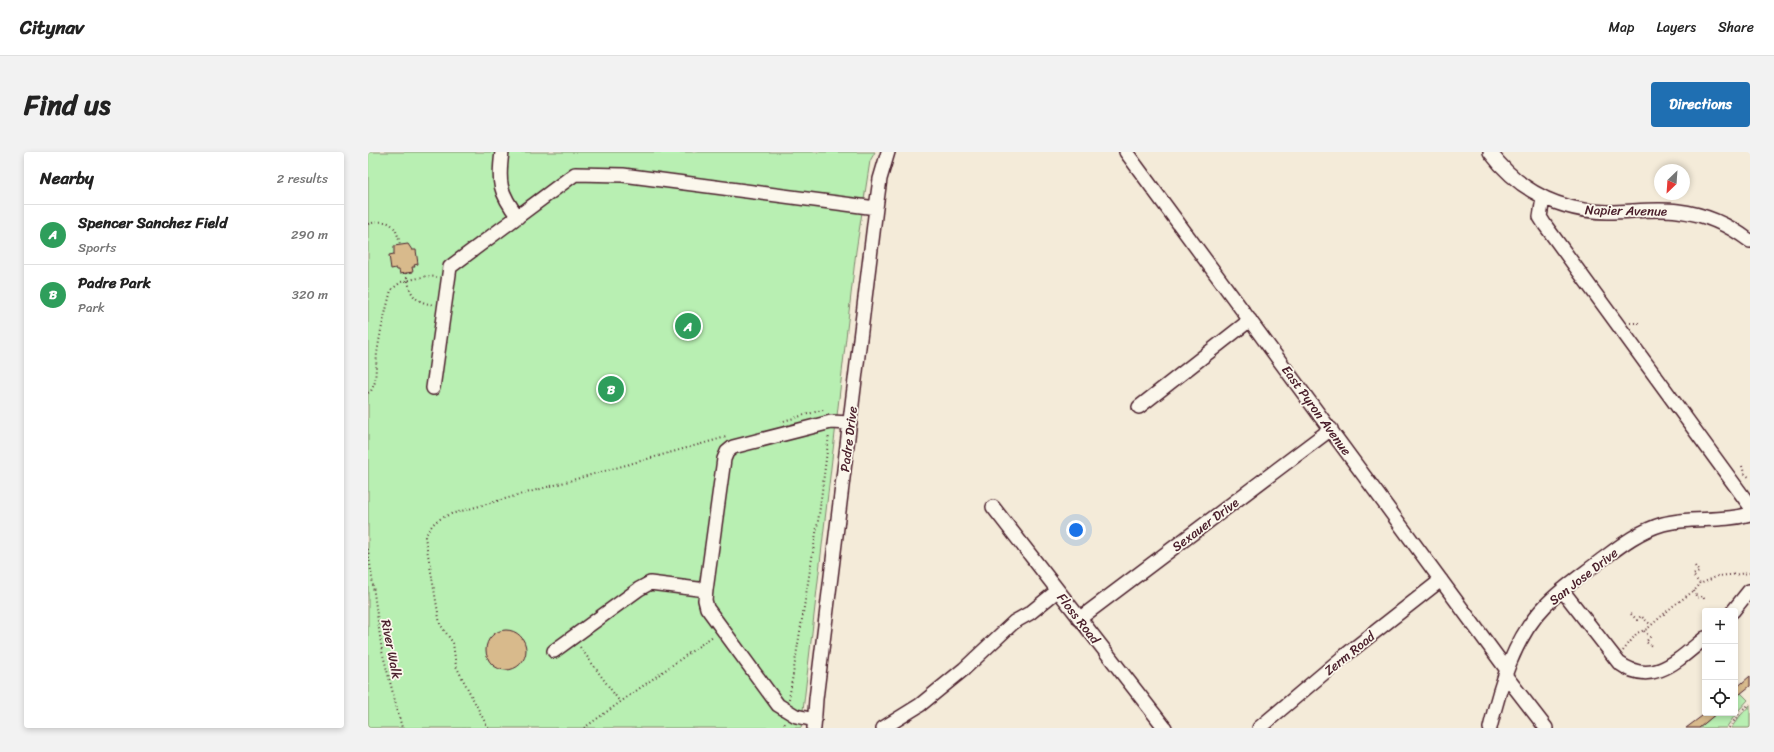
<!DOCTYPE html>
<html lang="en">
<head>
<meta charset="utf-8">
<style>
  :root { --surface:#fff; --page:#f2f2f2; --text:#222; --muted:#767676; --line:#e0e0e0; --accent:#1f6fb2 }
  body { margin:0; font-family:Sriracha,sans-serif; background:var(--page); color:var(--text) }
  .controls { position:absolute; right:12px; bottom:12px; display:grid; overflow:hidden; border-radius:4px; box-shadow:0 2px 6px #0003 }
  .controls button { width:36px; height:36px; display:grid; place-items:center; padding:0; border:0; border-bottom:1px solid var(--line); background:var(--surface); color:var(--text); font:20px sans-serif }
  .compass { position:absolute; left:1286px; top:12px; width:36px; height:36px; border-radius:50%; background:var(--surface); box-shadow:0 2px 6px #0003; rotate:205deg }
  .you { position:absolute; left:708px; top:378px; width:14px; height:14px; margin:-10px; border:3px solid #fff; border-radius:50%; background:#1a73e8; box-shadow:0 0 0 6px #1a73e833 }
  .badge { display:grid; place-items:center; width:26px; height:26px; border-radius:50%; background:var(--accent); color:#fff; font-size:13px; font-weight:700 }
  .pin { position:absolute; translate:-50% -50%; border:2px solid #fff; box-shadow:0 1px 4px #0006 }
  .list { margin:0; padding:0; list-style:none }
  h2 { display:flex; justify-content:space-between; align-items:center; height:52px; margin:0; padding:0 16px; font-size:17px }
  h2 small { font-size:13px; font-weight:400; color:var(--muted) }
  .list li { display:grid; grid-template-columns:26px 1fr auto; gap:12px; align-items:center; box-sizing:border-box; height:60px; padding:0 16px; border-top:1px solid var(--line) }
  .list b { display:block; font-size:15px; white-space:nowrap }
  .list p { margin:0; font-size:13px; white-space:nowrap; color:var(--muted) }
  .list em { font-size:13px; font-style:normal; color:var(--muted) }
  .icon { flex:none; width:22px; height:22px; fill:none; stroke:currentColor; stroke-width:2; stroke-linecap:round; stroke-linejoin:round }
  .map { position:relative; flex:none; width:1382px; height:576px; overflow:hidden; border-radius:4px }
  header { display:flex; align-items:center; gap:24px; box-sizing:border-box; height:56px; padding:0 20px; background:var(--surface); border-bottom:1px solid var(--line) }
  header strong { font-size:19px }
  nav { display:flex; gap:22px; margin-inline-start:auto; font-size:14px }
  .intro { display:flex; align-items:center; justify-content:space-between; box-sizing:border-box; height:96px; padding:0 24px }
  h1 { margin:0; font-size:28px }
  .button { padding:10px 18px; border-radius:4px; background:var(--accent); color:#fff; font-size:14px; font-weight:700 }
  main { display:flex; gap:24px; padding:0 24px }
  aside { flex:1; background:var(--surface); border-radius:4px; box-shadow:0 2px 6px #0003 }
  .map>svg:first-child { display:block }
</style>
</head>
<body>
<header>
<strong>Citynav</strong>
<nav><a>Map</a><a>Layers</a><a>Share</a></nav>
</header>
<div class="intro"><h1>Find us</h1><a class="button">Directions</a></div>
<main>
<aside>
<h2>Nearby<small>2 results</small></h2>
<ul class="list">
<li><span class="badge" style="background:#2e9e5b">A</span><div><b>Spencer Sanchez Field</b><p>Sports</p></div><em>290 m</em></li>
<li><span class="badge" style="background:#2e9e5b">B</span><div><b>Padre Park</b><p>Park</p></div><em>320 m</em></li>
</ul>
</aside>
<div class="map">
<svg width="1382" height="576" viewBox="0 0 1382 576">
  <rect width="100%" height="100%" fill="#f4ebd9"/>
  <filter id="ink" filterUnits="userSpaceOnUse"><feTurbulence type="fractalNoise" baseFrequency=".025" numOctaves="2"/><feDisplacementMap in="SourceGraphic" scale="8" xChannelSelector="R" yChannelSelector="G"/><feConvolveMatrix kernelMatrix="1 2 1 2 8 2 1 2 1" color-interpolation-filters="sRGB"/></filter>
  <g filter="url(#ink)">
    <path fill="#b8efb2" stroke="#81876e" d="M0 0H507L502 9 488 99 433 576H0Z
      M1373 541 1380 548 1370 559 1358 576H1331L1349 561H1367V546Z
      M1382 553V576H1363L1372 564Z"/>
    <path fill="#d8ba8c" stroke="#4a1f2b" d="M40 92 44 98H48L50 112 46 113 47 115H44L45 120 32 122 31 118H29L28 116 23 117 21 103 26 102V94Z
      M118 498a20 20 0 1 1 40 0a20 20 0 1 1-40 0Z
      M1382 524V534L1367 546V537Z
      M1338 561H1349L1331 576H1318Z"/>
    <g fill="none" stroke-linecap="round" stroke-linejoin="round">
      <g stroke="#4a1f2b" stroke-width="16">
        <path id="minor" d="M134 0C130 30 131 40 150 65
          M758 0 1139 518
          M1122 0C1151 39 1192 59 1240 60 1263 60 1287 56 1310 59 1336 62 1361 73 1382 89
          M1175 46 1172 65 1177 73 1382 354
          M65 236 82 115 207 22 255 23 508 56
          M771 255 882 168
          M625 355 797 576
          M1194 438 1251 511C1285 536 1311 507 1337 486
          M1365 459 1381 439
          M711 467 963 277
          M186 499 271 437 282 431 338 438
          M1137 523 1178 576
          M447 568 428 564 410 553 339 456 337 448 338 438 356 307 359 300 365 295 463 270 482 271
          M446 576 448 547 508 56 512 27 520 0
          M515 576 552 553 596 517 646 470 662 461 689 439
          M891 576 975 505 1073 428
          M1122 576C1132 534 1146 485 1178 453 1194 436 1214 423 1232 409 1252 394 1271 379 1295 372 1323 364 1352 371 1382 362"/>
      </g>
      <path stroke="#4a1f2b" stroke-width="2" stroke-dasharray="1 3" stroke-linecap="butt" d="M0 72C22 66 28 72 32 93
        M38 121C43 142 43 149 66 153
        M1262 171H1271
        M0 241 3 239 7 230 9 201 13 178 23 138 33 130 59 124 69 125
        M412 270 454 258 458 259
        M1374 314 1376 321 1382 326
        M0 397 14 499 34 576
        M1327 414 1331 420 1325 423 1332 432 1350 424 1382 421
        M1326 439 1329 446 1335 444 1337 449
        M1263 462 1269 468 1273 464 1283 473
        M1276 479 1282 485 1278 490 1285 495
        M212 495 252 550
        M1255 499 1269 481 1279 477 1305 454 1327 438 1332 432
        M421 547 451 363 461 283
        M120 576 88 514 85 491 72 472 57 385C65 370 68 368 83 362L358 285
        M216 576 345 484
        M416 576 417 569
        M1361 576 1374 558 1382 552"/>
      <use href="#minor" stroke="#fbf7ec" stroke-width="13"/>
    </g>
  </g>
  <g text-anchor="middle" stroke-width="3.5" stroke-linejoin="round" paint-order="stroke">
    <g font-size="13" fill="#4a1f2b" stroke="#fbf7ec">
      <text transform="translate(1258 58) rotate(1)" y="5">Napier Avenue</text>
      <text transform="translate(949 258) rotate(54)" y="5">East Pyron Avenue</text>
      <text transform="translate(480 287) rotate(-83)" y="5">Padre Drive</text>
      <text transform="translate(837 372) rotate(-37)" y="5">Sexauer Drive</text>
      <text transform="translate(1215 424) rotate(-38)" y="5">San Jose Drive</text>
      <text transform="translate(711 466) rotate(52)" y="5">Floss Road</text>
      <text transform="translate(24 497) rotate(79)" y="5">River Walk</text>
      <text transform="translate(981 501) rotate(-39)" y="5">Zerm Road</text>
    </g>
  </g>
</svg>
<div class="controls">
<button>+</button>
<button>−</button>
<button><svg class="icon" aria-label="locate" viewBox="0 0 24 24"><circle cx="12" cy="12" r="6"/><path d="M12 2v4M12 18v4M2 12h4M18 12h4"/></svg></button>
</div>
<svg class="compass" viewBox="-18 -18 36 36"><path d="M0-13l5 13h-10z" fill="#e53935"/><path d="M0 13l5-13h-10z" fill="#767676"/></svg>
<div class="you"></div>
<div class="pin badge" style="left:320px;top:174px;background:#2e9e5b">A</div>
<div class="pin badge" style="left:243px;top:237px;background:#2e9e5b">B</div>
</div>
</main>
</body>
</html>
